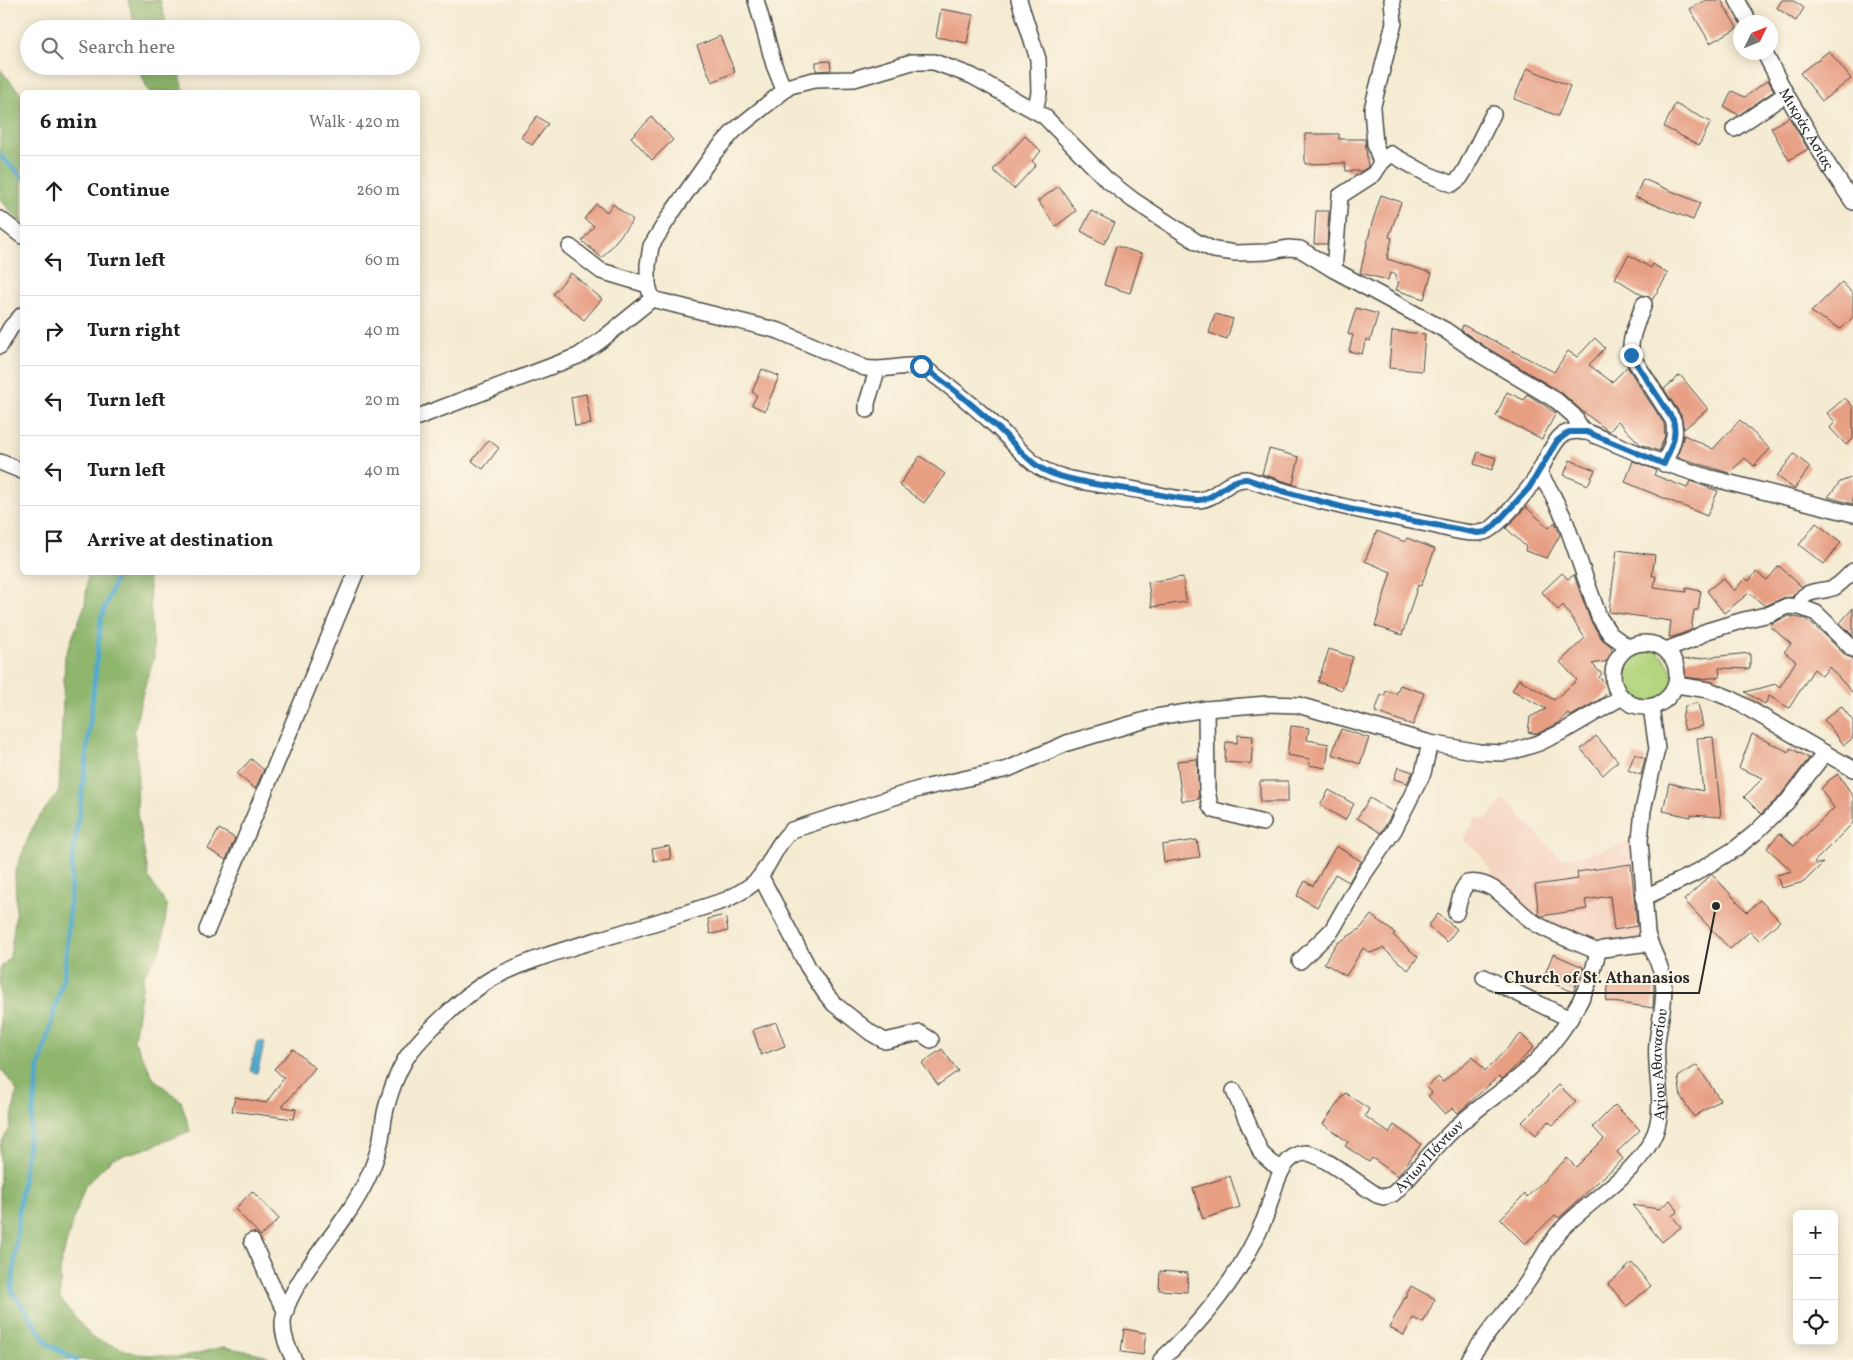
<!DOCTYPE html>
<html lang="en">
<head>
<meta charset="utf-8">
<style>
  :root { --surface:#fff; --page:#f6f6f6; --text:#202124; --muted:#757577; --line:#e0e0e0 }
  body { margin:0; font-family:Vollkorn,serif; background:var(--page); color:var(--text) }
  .controls { position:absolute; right:15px; bottom:15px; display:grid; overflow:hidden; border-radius:8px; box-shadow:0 2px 12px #0003 }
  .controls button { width:45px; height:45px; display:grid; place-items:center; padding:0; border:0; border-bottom:1px solid var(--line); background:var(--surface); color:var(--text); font:25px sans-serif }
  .compass { position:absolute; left:1733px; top:15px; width:45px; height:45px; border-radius:50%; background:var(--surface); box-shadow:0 2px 12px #0003; rotate:47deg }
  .stop { position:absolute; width:15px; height:15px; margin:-11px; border:4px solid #1f6fb2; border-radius:50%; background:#fff }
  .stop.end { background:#1f6fb2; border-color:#fff; box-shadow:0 1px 5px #0008 }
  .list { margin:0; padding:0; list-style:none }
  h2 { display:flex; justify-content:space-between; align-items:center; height:65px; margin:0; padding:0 20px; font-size:21px }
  h2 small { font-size:16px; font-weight:400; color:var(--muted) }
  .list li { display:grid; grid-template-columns:32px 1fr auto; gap:15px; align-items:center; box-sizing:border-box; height:70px; padding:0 20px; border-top:1px solid var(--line) }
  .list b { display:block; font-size:19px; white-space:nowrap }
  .list em { font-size:16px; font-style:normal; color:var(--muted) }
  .icon { flex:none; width:28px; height:28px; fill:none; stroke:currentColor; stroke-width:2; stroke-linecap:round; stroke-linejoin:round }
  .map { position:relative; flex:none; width:1853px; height:1360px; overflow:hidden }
  .search { position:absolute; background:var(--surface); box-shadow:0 2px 12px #0003; left:20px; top:20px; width:400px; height:55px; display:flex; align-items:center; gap:12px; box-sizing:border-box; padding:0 18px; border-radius:28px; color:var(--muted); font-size:19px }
  .panel { position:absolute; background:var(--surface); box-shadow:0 2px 12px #0003; left:20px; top:90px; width:400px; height:485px; border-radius:8px }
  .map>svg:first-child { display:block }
</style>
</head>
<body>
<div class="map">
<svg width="1853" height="1360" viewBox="0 0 1853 1360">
  <rect width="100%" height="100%" fill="#fcf5e5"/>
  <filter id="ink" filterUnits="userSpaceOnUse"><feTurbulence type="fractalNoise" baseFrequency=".02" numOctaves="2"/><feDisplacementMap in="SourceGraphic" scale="10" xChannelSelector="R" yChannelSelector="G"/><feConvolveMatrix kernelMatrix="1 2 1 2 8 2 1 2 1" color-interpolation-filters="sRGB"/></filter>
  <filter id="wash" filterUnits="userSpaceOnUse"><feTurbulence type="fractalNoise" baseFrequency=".0096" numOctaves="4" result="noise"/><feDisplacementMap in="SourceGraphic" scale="20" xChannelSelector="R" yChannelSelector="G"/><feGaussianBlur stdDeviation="1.12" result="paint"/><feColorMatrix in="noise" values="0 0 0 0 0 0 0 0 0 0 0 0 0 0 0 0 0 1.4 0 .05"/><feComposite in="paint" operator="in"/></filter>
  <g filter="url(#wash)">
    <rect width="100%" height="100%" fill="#f4ebd2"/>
    <path fill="#f5d3c1" d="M1504 799 1554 852 1561 858H1570L1586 855 1642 838 1649 936 1592 945 1545 927 1503 889 1480 854 1463 840 1477 817 1485 820Z"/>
    <path fill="#b3d57e" stroke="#6f8054" d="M1655 649C1663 657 1672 666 1673 678 1674 702 1637 714 1627 689 1623 679 1625 666 1627 655Z"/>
    <path fill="#8eb66d" stroke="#5c704c" d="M128 0H160L168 29H136Z
      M140 66H178L183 88 187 92H149L141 74Z
      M0 69 22 95V224L0 199Z
      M88 573H148L154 657 142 696 134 732 138 768 137 813 149 878 167 906 162 946 144 975 134 1040 154 1079 181 1101 190 1131 145 1149 113 1158 85 1186 72 1223 60 1267V1299L92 1338 137 1354 182 1357 223 1347 257 1353 275 1360H0V1145L10 1128 17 1091 0 1067V969L10 957 16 912 15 872 34 824 59 791 65 656 85 605Z"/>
    <path fill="#4fa9cd" stroke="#3d6a7c" d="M257 1041 265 1042 257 1073 250 1071Z"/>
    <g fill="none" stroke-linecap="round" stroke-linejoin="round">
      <path stroke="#4fa9cd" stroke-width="5" d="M0 155 22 177
        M76 1360 48 1344 12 1291 20 1201 39 1068 65 971 73 855 85 771 101 618 118 572"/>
    </g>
    <g id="blocks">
      <path fill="#e79f84" d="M1706 0H1721L1737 28 1710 43 1690 9Z
        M1782 0H1792L1804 8 1796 21 1777 8Z
        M941 9 973 15 967 43 936 37Z
        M720 36 735 72 712 82 697 46Z
        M1829 51 1851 79 1822 101 1800 73Z
        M830 61 831 70 816 71V62Z
        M1527 68 1570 86 1558 116 1514 99Z
        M1768 80 1774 91 1739 115 1724 107 1732 91 1745 97Z
        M1675 104 1711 122 1699 145 1664 127Z
        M537 116 548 124 532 145 521 137Z
        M652 117 673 140 652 160 631 137Z
        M1789 117 1808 149 1789 160 1771 128Z
        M1305 134H1339V139H1365L1368 167 1362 171H1346L1345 163 1305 164Z
        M1025 136 1041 151 1032 161 1036 165 1014 189 993 170Z
        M1643 179 1700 203 1693 220 1635 197Z
        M1059 186 1076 211 1056 226 1038 201Z
        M1381 195 1401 202 1389 237 1392 238 1387 259 1432 273 1424 299 1396 290 1399 282 1396 281V274L1390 273 1388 280 1360 273 1372 223Z
        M596 204 607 212 613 204 633 220 602 258 582 241 594 226 584 219Z
        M1091 211 1115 223 1104 244 1081 231Z
        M1316 211H1329L1327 244H1314Z
        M1116 246 1142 254 1130 293 1104 285Z
        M1629 255 1651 268 1653 264 1668 274 1652 300 1648 296 1642 295 1615 278Z
        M571 273 602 299 584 320 553 294Z
        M1842 282 1853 294V317L1841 329 1811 312Z
        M1356 308 1378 314 1370 341 1366 339 1362 354 1349 351 1353 335 1348 334Z
        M1215 314 1233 319 1227 339 1209 333Z
        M1463 325 1554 372 1568 351 1577 357 1595 338 1605 348 1589 365 1612 382 1627 367 1628 368 1664 424 1665 435 1659 451 1640 444 1618 421 1610 431 1607 430 1582 411 1562 393 1486 347 1461 330Z
        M1392 331 1425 334 1422 371 1389 368Z
        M762 369 779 376 765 411 752 405 757 395 752 392Z
        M1680 375 1708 409 1684 429 1681 415 1664 389Z
        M1507 392 1524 400 1527 394 1556 413 1542 439 1496 416Z
        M586 394 591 424 575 426 571 397Z
        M1845 398 1853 407V439L1846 445 1830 428 1835 422 1827 413Z
        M1740 420 1770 449 1754 466 1745 458 1729 473 1677 457 1684 435 1713 449Z
        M489 440 499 448 483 469 472 461Z
        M1269 449 1299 457 1293 484 1262 474Z
        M1478 452 1496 458 1492 470 1474 464Z
        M1794 454 1810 467 1794 489 1777 476Z
        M920 456 945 474 924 503 899 485Z
        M1570 460 1595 470 1588 485 1564 475Z
        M1633 461 1656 470 1654 475 1687 488 1690 481 1718 491 1707 516 1625 482Z
        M1853 477V504L1828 497 1840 482Z
        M1526 507 1549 528 1555 522 1556 524 1560 535 1547 558 1525 551 1526 547 1506 528Z
        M1816 523 1841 542 1824 564 1799 545Z
        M1377 531 1405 542 1407 538 1435 549 1421 586 1418 585 1402 635 1375 626 1391 572 1365 561Z
        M1617 550 1655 555 1652 576H1656L1654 588 1686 592V588L1701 591 1698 610H1694L1691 630 1673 637H1669L1671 621 1609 612Z
        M1779 566 1802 587 1792 597 1783 598 1765 606 1749 593 1724 613 1707 591 1723 578 1734 591 1745 578 1749 581 1756 572 1767 580Z
        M1562 573 1568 579 1574 575 1591 622 1602 639 1611 646 1614 660 1592 664 1602 674 1599 677 1611 689 1602 698 1571 716 1568 713 1559 723 1537 734 1528 732 1530 717 1546 709 1512 690 1519 679 1554 700 1577 680 1560 662 1585 638 1563 605 1558 610 1542 592Z
        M1183 577 1186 602 1152 607 1148 582Z
        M1853 608V636L1840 623Z
        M1789 616 1805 619 1824 634 1846 656 1853 658V693L1829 667 1822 676 1814 669 1789 708 1769 696 1765 704 1745 692 1776 684 1780 687 1796 661 1784 652 1791 644 1770 626 1772 623Z
        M1329 649 1353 657 1342 690 1318 682Z
        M1750 653V669L1719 668 1720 677 1700 679 1684 677 1682 660Z
        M1400 685 1424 693 1413 725 1375 712 1381 695 1384 696 1386 691 1396 694Z
        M1698 703 1703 726 1685 730 1682 719 1685 706Z
        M1841 706 1853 721V738L1844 745 1824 720Z
        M1291 726 1309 728 1307 740 1329 744 1326 768 1309 765 1310 759 1287 755Z
        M1341 729 1369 738 1360 764 1332 754Z
        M1752 734 1789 752 1790 748 1809 758 1780 796 1761 814 1744 797 1763 778 1739 768Z
        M1238 735 1253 736 1251 764 1225 762 1226 742 1237 743Z
        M1596 736 1618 761 1603 775 1581 749Z
        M1713 737 1721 817 1691 815V817L1663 811 1669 783 1703 791 1697 738Z
        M1635 754 1645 758 1641 775 1628 770Z
        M251 759 264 770 255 789 237 774Z
        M1197 759 1199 799 1182 801 1177 761Z
        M1398 767 1413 772 1407 783 1394 779Z
        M1838 774 1853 796V823L1814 862 1816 864 1823 863 1804 882 1781 888 1777 875 1792 871 1767 848 1780 833 1794 846 1834 808 1821 789 1828 781Z
        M1260 781H1288V802H1260Z
        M1329 790 1354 804 1345 820 1320 805Z
        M1370 798 1393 812 1381 833 1357 818Z
        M219 829 235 838 226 860 208 849Z
        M1197 840 1200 857 1164 862 1162 845Z
        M669 846 671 859 654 861 652 849Z
        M1336 846 1361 861 1349 882 1335 874 1317 907 1297 896 1305 881 1313 886Z
        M1631 864 1637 926 1614 930 1610 896 1585 900 1587 909 1541 916 1539 915 1535 885 1578 879 1577 872Z
        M1712 874 1747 912 1760 900 1780 921 1759 940 1750 931 1730 949 1684 900Z
        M1438 914 1457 929 1447 942 1428 926Z
        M725 915 728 931 710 934 708 919Z
        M1371 915 1395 933 1393 935 1418 957 1408 970 1383 948 1370 953 1363 948 1346 976 1324 963 1336 944 1360 929Z
        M1553 954 1583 967 1573 992 1543 979Z
        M1610 975 1654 981 1653 1008 1606 1001Z
        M776 1022 785 1046 761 1055 753 1030Z
        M1521 1034 1534 1047 1505 1077 1502 1079 1499 1076 1458 1113 1453 1108 1445 1114 1428 1096 1432 1093 1427 1087 1438 1077 1443 1082 1473 1056 1485 1071Z
        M293 1049 315 1068 282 1107 296 1109 294 1119 232 1111 235 1097 266 1103 284 1078 274 1069Z
        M942 1049 958 1071 938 1085 922 1063Z
        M1697 1065 1720 1100 1694 1117 1681 1097 1678 1077Z
        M1559 1085 1576 1102 1553 1125 1548 1121 1536 1135 1522 1122Z
        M1345 1093 1369 1109 1365 1116 1389 1133 1394 1125 1421 1144 1398 1176 1372 1158 1369 1162 1345 1146 1348 1142 1323 1124Z
        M1615 1105 1640 1130 1617 1152 1623 1159 1559 1218 1555 1215 1525 1244 1500 1219 1525 1194 1527 1197 1567 1158 1576 1167 1604 1139 1593 1127Z
        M1230 1176 1240 1207 1203 1219 1193 1188Z
        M252 1191 279 1219 261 1236 235 1209Z
        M1670 1200 1678 1211 1672 1216 1681 1227 1662 1242 1632 1205 1659 1209Z
        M1632 1263 1651 1286 1627 1306 1608 1284Z
        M1160 1271 1188 1273 1187 1292 1159 1290Z
        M1411 1286 1435 1299 1423 1323 1413 1318 1404 1335 1389 1328Z
        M1124 1329 1146 1333 1143 1355 1121 1352Z"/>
    </g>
  </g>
  <g filter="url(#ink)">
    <use href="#blocks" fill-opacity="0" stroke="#494844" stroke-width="1"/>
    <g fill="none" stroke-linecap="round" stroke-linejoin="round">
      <g stroke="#494844" stroke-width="18">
        <g id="minor">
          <path d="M756 0 774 65 784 90"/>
          <path d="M1019 0 1038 59 1039 93 1035 110"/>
          <path d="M1737 0 1749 22"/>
          <path id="s1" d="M1764 52 1786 94 1830 168 1853 202"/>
          <path d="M1734 129 1786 94"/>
          <path d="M1381 163 1375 144 1372 109 1394 23 1392 0"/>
          <path d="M0 219 22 236"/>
          <path d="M570 247 601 271 648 285"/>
          <path d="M1334 270 1340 196 1374 174 1381 163 1391 154 1427 174 1452 184 1460 178 1465 170 1493 114"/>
          <path d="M652 299 648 285V265L651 246 671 214 714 153 735 130 790 86 814 80 854 79 912 62H934L972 76 1044 116 1106 179 1133 200 1197 242 1214 250 1236 253 1267 252 1288 248 1300 249 1334 270 1445 330 1481 355 1557 401 1574 416 1583 432"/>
          <path d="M1644 304C1638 320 1629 338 1631 355L1673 420C1678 436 1670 449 1664 464"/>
          <path d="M0 346 11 327 22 315"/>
          <path d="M867 410V403L877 371"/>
          <path d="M418 417 578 356 600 341 652 299 779 331 865 368C886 372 900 364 921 366 947 383 975 407 998 428 1010 439 1026 459 1039 467 1062 482 1115 486 1142 491 1160 495 1180 501 1199 500 1217 499 1228 478 1247 479 1306 500 1366 512 1427 524 1443 527 1469 536 1484 532 1496 530 1528 490 1536 478 1543 466 1551 445 1561 436 1568 430 1579 431 1587 432L1649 458 1707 477 1853 514"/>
          <path d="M0 462 22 471"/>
          <path d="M1539 473 1551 492 1565 520 1599 617 1610 634 1628 647"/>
          <path d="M1800 607C1799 588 1823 593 1835 587 1841 583 1848 576 1853 571"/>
          <circle cx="1645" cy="675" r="32"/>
          <path d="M1666 650 1692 640 1707 631 1744 620 1770 614 1787 606 1800 607 1816 613 1853 649"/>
          <path d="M1676 685 1709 690 1732 699 1825 753"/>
          <path d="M1206 709 1207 790 1210 806 1214 810 1263 823"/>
          <path d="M761 877 808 967 825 993 834 1004 871 1033 885 1041 920 1033 931 1040"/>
          <path d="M1643 898 1692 875 1735 849 1755 833 1787 802 1825 753 1853 769"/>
          <path d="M1456 913 1462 891 1467 883C1495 878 1514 910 1535 923 1552 934 1579 943 1598 952"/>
          <path d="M207 930 356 572"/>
          <path d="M1300 961 1332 930 1364 874 1394 830 1423 773 1430 743"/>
          <path d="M1484 977 1570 1019"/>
          <path d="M1234 1091 1261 1153 1272 1163 1282 1169"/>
          <path d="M252 1241C263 1263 272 1291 286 1311"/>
          <path d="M294 1360C288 1348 283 1337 283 1324 283 1294 330 1240 347 1214 362 1192 374 1169 380 1143 383 1131 383 1118 387 1105 391 1090 397 1074 405 1060 419 1037 469 991 493 978 531 958 574 947 614 935 652 924 689 912 726 900 737 894 754 886 761 875 773 859 776 844 792 830L919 789 1008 769 1067 743 1156 717 1206 709 1268 704 1298 705 1430 743 1479 752 1503 753 1514 751 1539 743 1564 731 1622 697"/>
          <path id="s2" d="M1161 1360C1203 1321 1242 1273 1264 1220 1273 1200 1277 1154 1306 1153 1321 1153 1361 1186 1377 1195L1384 1197 1393 1194C1414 1174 1432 1150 1453 1130 1475 1109 1501 1093 1524 1073 1559 1041 1588 998 1598 952L1603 949 1649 943"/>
          <path id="s3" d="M1469 1360C1486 1333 1508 1310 1526 1284 1539 1266 1547 1244 1563 1228 1591 1199 1640 1171 1655 1133 1666 1105 1654 1072 1657 1043 1659 1021 1666 1002 1663 979 1661 963 1650 949 1647 933L1640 840 1643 810 1657 749 1651 707"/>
        </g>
      </g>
      <use href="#minor" stroke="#fff" stroke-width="15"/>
    </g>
  </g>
  <g fill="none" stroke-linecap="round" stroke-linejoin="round" filter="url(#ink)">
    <path stroke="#1f6fb2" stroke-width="6" d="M921 366C947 383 975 407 998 428 1010 439 1026 459 1039 467 1061 482 1119 487 1146 492 1163 495 1182 500 1199 500 1217 499 1228 478 1247 479L1282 491 1349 509 1478 533 1486 532 1492 528 1529 488 1557 441 1569 432H1587L1664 464C1670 449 1678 436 1673 420L1631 355"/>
  </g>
  <g text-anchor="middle" stroke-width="4" stroke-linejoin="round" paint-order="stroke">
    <g font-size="15" fill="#2b2b2b" stroke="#fcf5e5">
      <text dy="5" stroke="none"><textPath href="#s1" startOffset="88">Μικράς Ασίας</textPath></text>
      <text dy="5" stroke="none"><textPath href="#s3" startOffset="365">Αγίου Αθανασίου</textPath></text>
      <text dy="5" stroke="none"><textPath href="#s2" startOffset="411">Αγίων Πάντων</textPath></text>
    </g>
  </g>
  <path fill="none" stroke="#2b2b2b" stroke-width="2" d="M1716 906L1699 993H1495"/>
  <circle fill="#2b2b2b" stroke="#fcf5e5" stroke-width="2" cx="1716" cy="906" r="5"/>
  <g font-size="16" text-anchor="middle" font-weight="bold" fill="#2b2b2b" stroke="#fcf5e5" stroke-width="4" stroke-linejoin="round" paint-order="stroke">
    <text x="1597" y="983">Church of St. Athanasios</text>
  </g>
</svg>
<div class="controls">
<button>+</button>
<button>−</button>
<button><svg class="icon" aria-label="locate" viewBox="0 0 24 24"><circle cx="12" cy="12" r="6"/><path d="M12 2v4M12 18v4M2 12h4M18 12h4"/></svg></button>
</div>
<svg class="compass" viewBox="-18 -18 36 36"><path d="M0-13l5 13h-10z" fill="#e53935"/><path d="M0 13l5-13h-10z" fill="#757577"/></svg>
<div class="stop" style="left:921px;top:366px"></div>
<div class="stop end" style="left:1631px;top:355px"></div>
<div class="search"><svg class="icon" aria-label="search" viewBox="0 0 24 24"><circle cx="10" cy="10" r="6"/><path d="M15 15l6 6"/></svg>Search here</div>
<section class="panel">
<h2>6 min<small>Walk · 420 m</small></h2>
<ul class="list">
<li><svg class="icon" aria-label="ahead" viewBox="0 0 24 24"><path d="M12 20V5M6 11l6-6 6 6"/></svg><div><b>Continue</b></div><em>260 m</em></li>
<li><svg class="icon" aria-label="left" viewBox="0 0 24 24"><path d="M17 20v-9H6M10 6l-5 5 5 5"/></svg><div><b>Turn left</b></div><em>60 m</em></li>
<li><svg class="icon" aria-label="right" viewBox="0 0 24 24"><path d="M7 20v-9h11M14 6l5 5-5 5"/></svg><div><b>Turn right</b></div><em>40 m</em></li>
<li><svg class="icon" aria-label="left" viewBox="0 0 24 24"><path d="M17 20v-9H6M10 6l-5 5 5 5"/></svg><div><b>Turn left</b></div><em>20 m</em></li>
<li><svg class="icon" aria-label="left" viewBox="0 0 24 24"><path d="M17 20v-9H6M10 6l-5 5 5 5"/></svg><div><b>Turn left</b></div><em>40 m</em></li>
<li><svg class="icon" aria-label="arrive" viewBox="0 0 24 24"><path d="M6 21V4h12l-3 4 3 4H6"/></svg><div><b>Arrive at destination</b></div></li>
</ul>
</section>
</div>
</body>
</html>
